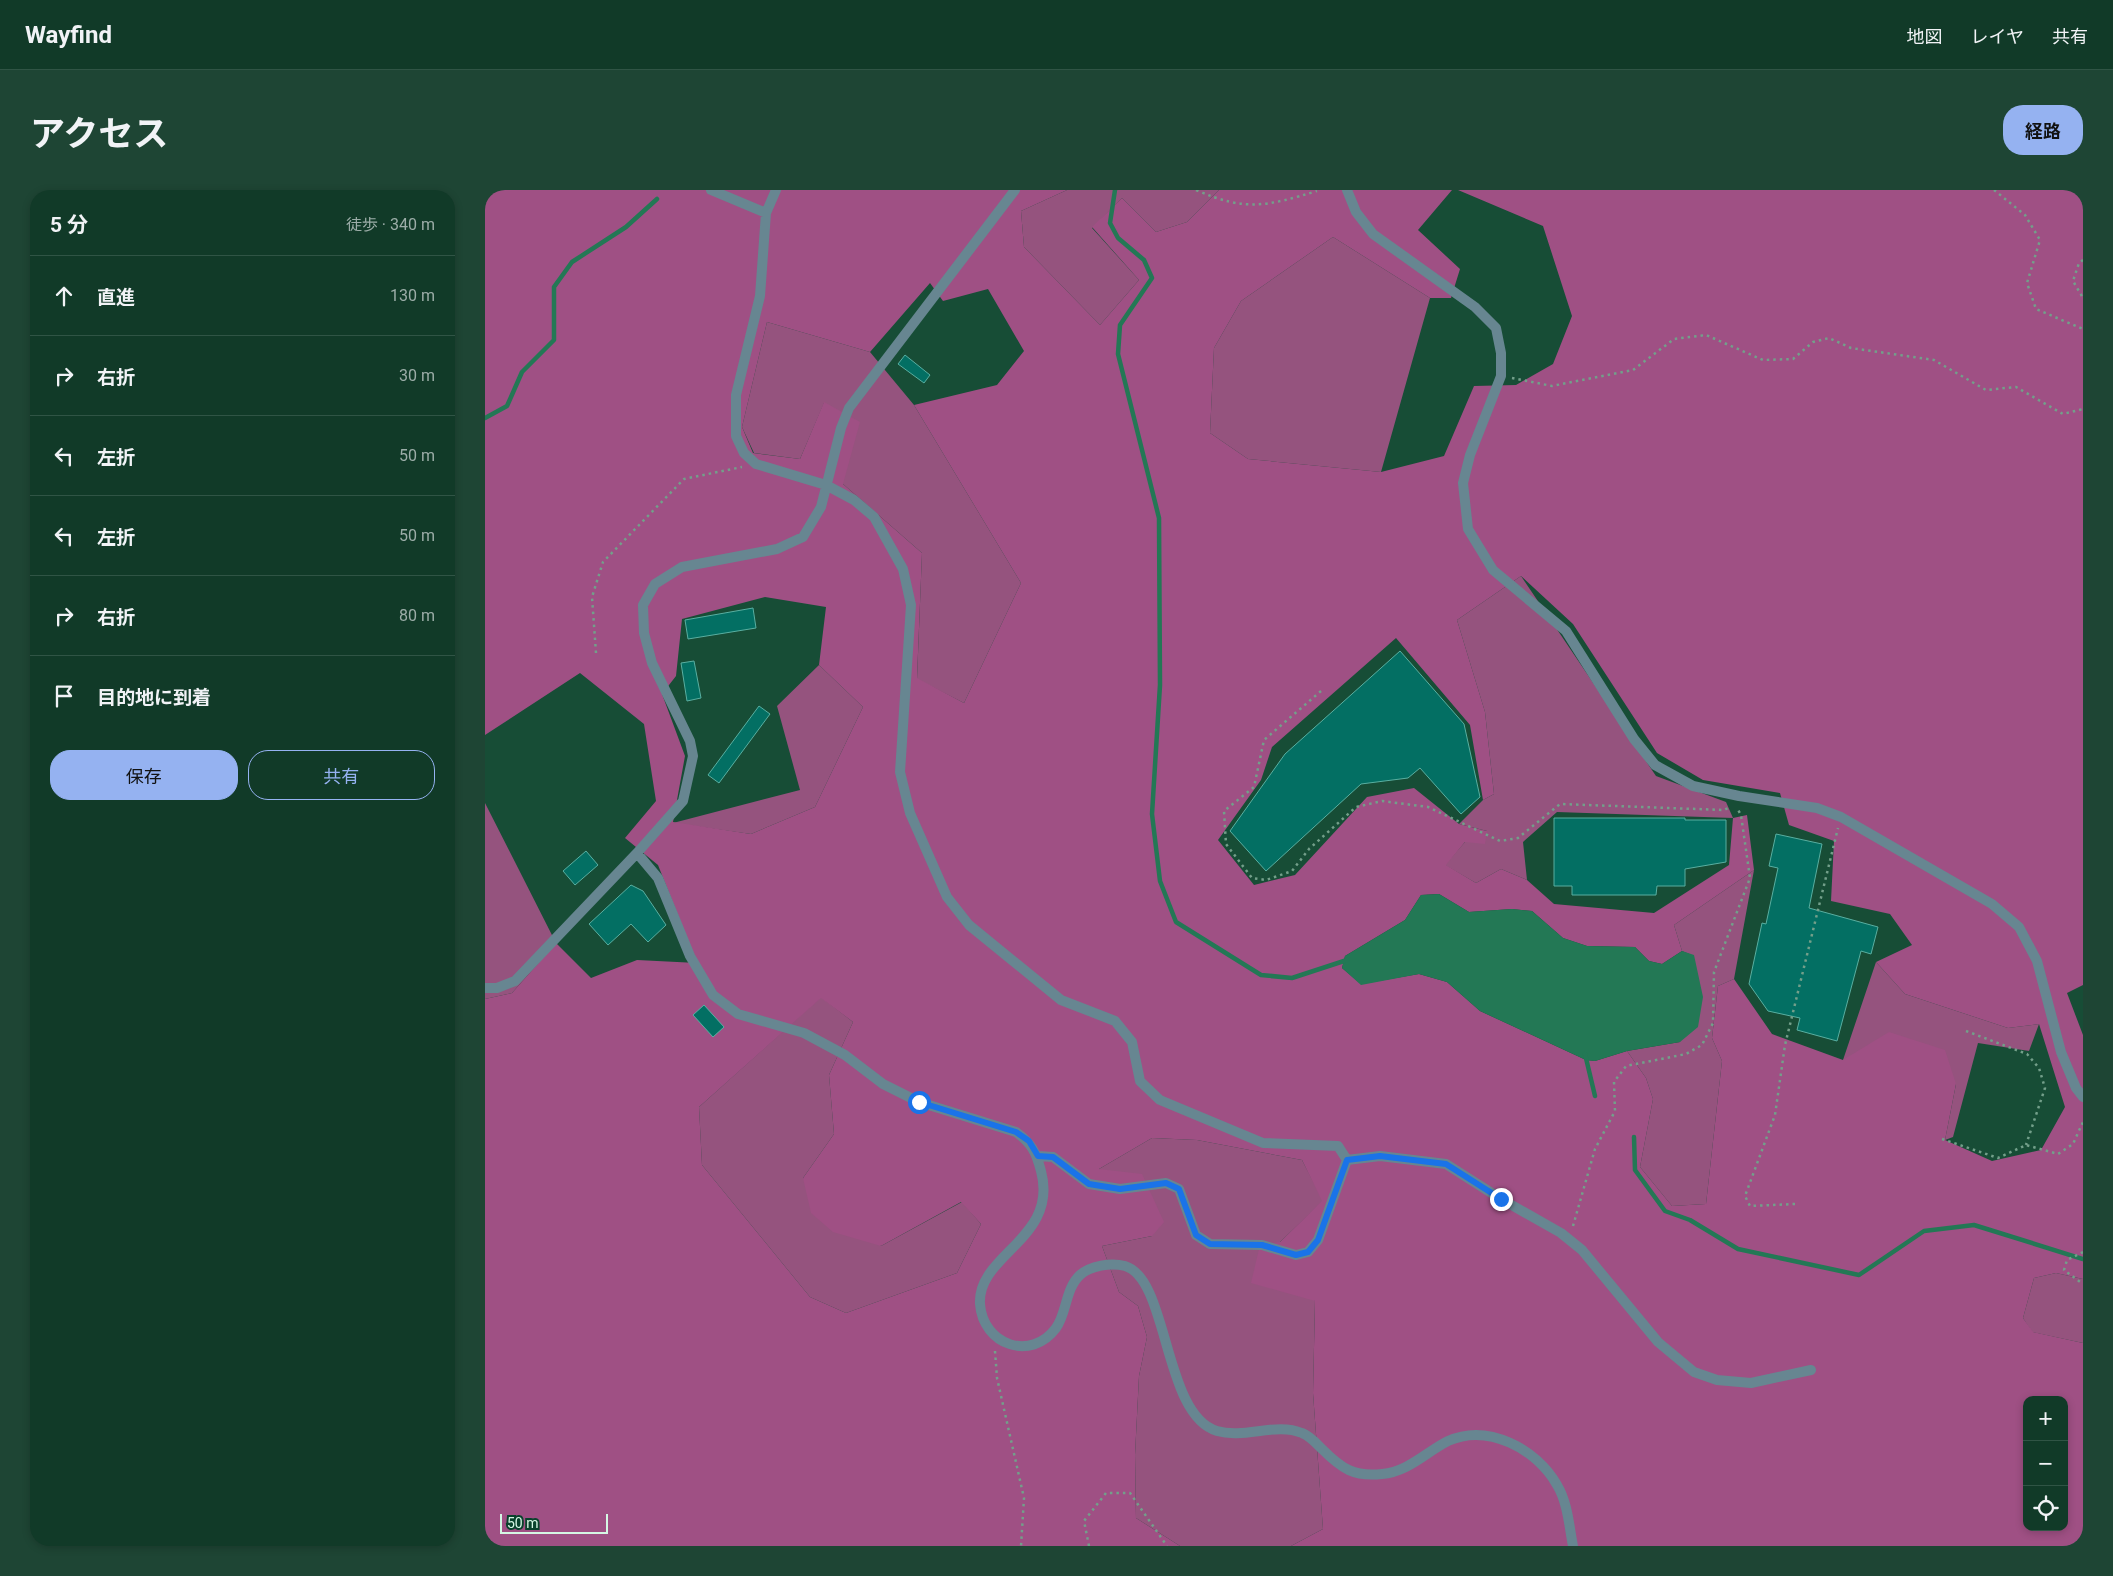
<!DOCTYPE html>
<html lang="ja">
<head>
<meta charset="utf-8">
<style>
  :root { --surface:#113a28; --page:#1e4534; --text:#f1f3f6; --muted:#9cada8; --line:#305445; --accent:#95b2f1 }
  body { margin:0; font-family:Roboto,"Noto Sans JP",sans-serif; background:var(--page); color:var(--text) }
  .controls { position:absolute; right:15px; bottom:15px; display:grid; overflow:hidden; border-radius:10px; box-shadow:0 2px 8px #0003 }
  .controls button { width:45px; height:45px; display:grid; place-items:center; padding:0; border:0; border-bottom:1px solid var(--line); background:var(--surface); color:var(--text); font:25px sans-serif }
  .scale { position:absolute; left:15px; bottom:12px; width:108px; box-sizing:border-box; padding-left:5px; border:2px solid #d5f7e4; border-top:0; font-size:14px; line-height:18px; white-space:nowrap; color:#d5f7e4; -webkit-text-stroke:4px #09422c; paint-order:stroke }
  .stop { position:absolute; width:15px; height:15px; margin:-11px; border:4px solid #1a73e8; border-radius:50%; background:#fff }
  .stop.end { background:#1a73e8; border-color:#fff; box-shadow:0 1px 5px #0008 }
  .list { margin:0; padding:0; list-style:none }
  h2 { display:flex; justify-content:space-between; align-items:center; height:65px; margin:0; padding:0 20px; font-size:21px }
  h2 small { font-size:16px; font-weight:400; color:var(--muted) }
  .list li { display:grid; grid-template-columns:32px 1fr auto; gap:15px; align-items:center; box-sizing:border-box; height:80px; padding:0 20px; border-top:1px solid var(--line) }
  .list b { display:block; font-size:19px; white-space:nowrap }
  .list em { font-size:16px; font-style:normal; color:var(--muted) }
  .actions { display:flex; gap:10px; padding:15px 20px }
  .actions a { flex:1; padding:11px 0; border:1px solid var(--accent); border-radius:20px; text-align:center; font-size:18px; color:var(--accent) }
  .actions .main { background:var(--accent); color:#111 }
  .icon { flex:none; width:28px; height:28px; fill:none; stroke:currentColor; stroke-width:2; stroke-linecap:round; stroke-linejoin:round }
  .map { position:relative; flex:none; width:1598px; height:1356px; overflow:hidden; border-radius:20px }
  header { display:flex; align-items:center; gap:30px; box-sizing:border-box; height:70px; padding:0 25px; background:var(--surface); border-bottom:1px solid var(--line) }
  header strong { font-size:24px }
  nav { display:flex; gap:28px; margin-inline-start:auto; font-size:18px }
  .intro { display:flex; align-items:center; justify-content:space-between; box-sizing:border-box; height:120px; padding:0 30px }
  h1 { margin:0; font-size:35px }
  .button { padding:12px 22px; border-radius:20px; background:var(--accent); color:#111; font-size:18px; font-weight:700 }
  main { display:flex; gap:30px; padding:0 30px }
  aside { flex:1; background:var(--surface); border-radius:20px; box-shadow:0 2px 8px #0003 }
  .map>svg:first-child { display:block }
</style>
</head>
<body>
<header>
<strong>Wayfind</strong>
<nav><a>地図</a><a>レイヤ</a><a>共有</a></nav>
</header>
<div class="intro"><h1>アクセス</h1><a class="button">経路</a></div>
<main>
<aside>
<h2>5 分<small>徒歩 · 340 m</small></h2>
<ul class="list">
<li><svg class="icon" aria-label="ahead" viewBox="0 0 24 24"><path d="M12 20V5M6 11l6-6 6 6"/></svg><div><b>直進</b></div><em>130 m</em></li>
<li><svg class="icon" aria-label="right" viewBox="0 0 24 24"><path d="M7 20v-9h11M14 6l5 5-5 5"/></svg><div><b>右折</b></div><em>30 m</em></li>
<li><svg class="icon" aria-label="left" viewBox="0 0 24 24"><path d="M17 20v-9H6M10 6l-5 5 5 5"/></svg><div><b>左折</b></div><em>50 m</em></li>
<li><svg class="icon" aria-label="left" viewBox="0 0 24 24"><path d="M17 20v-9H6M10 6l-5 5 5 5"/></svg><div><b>左折</b></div><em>50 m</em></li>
<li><svg class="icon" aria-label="right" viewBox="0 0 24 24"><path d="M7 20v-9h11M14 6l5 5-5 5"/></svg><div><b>右折</b></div><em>80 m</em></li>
<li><svg class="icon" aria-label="arrive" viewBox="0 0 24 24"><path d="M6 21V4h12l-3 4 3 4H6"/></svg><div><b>目的地に到着</b></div></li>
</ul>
<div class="actions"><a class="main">保存</a><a>共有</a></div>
</aside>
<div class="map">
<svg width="1598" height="1356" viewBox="0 0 1598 1356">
  <rect width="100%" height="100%" fill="#174d36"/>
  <path fill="#95537e" d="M582 0H734L702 32 671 42 637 8 607 38 654 90 615 135 539 57 536 21Z
    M848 47 945 108 896 282 763 269 725 243 729 158 756 111Z
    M282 132 385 162 429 215 536 393 479 513 432 489 437 363 358 294 339 213 315 269 269 263 257 237Z
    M1036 386 1171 586 1241 612 1248 628 1072 622 1038 652 1042 690 1016 679 991 693 960 675 980 652 1002 641 974 634 998 610 1009 604 1000 522 972 430Z
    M334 475 378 517 330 617 266 644 188 633 315 600 292 516Z
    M0 613 71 753 27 803 0 809Z
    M1269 680 1249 789 1233 796 1227 848 1237 871 1221 1014 1187 1016 1155 977 1168 909 1161 888 1142 861 1195 852 1209 766 1197 761 1189 735Z
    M1391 772 1420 804 1523 838 1554 834 1544 861 1493 853 1468 947 1460 950 1471 894 1358 870Z
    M336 807 368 832 344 885 349 944 318 988 396 1056 477 1012 496 1034 472 1083 361 1123 325 1107 217 975 214 917Z
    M667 948 712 950 817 970 838 1011 795 1052 830 1111 828 1203 838 1339 806 1356H695L651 1328 650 1265 654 1186 662 1147 653 1116 634 1102 617 1056 667 1046 614 979Z
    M1571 1083 1598 1089V1153L1547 1142 1538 1128 1549 1088Z"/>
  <path fill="#9f5084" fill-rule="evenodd" d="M0 0H582L536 21 539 57 615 135 654 90 607 37 637 8 671 42 702 32 734 0H967L933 40 975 79 966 108H945L848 47 756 111 729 158 725 243 763 269 896 282 959 266 989 196 1031 195 1068 174 1087 126 1058 36 973 0H1598V795L1582 803 1598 845V1089L1571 1083 1549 1088 1538 1128 1548 1142 1598 1153V1356H806L838 1339 828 1203 830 1111 766 1093 775 1055 795 1052 837 1011 817 970 712 950 667 948 614 979 657 984 679 1032 667 1046 617 1056 634 1102 653 1116 662 1147 654 1186 650 1265 651 1328 695 1356H0V809L27 803 71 753 106 788 152 770 212 773 173 675 140 648 171 611 159 534 95 483 0 545ZM445 93 458 111 503 99 539 161 512 195 429 215 536 393 479 513 432 488 437 363 358 294 375 232 339 212 315 269 268 263 257 237 282 132 385 162ZM1036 386 1088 434 1172 563 1218 590 1295 603 1304 635 1349 651 1346 711 1405 724 1427 755 1391 772 1420 804 1523 838 1554 834 1580 917 1556 960 1507 971 1460 950 1471 894 1460 860 1404 842 1358 870 1287 844 1249 789 1233 796 1227 848 1237 871 1221 1014 1187 1016 1155 977 1168 909 1161 888 1142 861 1110 871 1101 870 995 821 962 792 934 784 876 794 857 778 860 766 920 730 936 705 954 704 984 722 1027 719 1047 721 1078 748 1102 756 1150 757 1164 771 1177 774 1197 761 1189 735 1269 680 1262 625 1248 628 1244 675 1169 723 1069 714 1042 690 1016 679 991 693 961 675 980 652 1000 654 1002 641 974 634 929 598 882 607 810 685 769 695 733 650 776 590 787 557 911 448 985 535 998 610 1009 604 1000 522 972 430ZM280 407 341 417 334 475 378 517 330 617 266 644 188 632 200 566 177 504 191 486 197 429ZM336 808 368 832 344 885 349 944 318 988 326 1023 348 1042 396 1056 476 1012 496 1034 472 1083 361 1123 325 1107 217 975 214 917ZM1542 1210H1579V1337H1542Z"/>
  <path fill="#237855" d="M954 704 984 722 1027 719 1047 721 1078 748 1102 756 1150 757 1164 771 1177 774 1197 761 1209 765 1218 807 1213 837 1195 852 1142 861 1110 871 1101 870 995 821 962 792 934 784 876 795 857 778 860 766 920 730 936 705Z"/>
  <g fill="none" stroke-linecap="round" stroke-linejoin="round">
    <path stroke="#237855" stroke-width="4.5" d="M630 0 625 33 633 48 659 70 667 88 635 135 633 164 674 328 675 495 667 624 675 691 691 732 776 785 807 788 862 770
      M0 228 22 216 37 182 69 150V97L87 72 141 37 172 9
      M1100 864 1110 906
      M1149 947 1150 980 1180 1021 1205 1030 1253 1059 1374 1085 1439 1041 1489 1035 1598 1069"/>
  </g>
  <path fill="#036f63" stroke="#59afa1" d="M420 165 445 185 439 193 413 174Z
    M268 418 271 438 203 449 200 430Z
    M915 461 979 534 995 607 976 624 935 578 923 588 876 594 781 681 745 641 800 564Z
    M209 471 216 508 202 511 196 473Z
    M274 516 285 524 234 593 223 585Z
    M1069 628H1200V630H1241V672L1200 679V696H1172L1171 705H1087V696H1069Z
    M1291 644 1337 654 1324 718 1393 737 1386 764 1376 761 1352 851 1312 840 1315 828 1283 821 1264 794 1277 733 1281 734 1293 678 1284 676Z
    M101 661 113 675 90 695 78 681Z
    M146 695 158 701 181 735 163 752 146 734 123 755 104 734Z
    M219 815 239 837 228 847 208 825Z"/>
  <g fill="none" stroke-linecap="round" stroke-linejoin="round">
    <path stroke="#739f8a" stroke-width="2.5" stroke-dasharray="2.5 4" stroke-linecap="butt" d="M711 0C761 22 782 16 832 1
      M1509 0 1540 25 1555 50 1542 93 1551 119 1598 139
      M1598 70 1594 73 1588 91 1598 108
      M1027 188 1067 196 1148 180 1189 149 1221 145 1278 170 1308 169 1328 152 1344 148 1366 158 1449 170 1501 200 1531 197 1578 224 1598 219
      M111 463 107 407 118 372 199 289 257 277
      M836 501 779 550 769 597 739 621 741 654 767 688 781 690 807 681 824 659 871 617 897 611 943 617 1015 651 1033 648 1075 614 1239 620 1245 617
      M1481 841 1542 864 1554 878 1560 898 1541 955
      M1457 949 1513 968 1541 955 1573 964 1588 954 1598 932
      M1310 1014 1265 1016 1260 1006 1290 925 1300 855 1353 638
      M1088 1036 1110 959 1130 921 1129 892 1141 876 1201 864 1217 855 1228 833 1229 782 1265 688 1256 625 1252 618
      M1598 1062 1582 1070 1579 1080 1598 1094
      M510 1161 512 1188 539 1308 536 1356
      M604 1356 599 1331 621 1303H645L682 1356"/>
    <path stroke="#678691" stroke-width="10" d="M226 0 281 23
      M291 0 281 23 275 106 251 205V246L259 263 271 274 341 295 369 310 389 327 418 379 426 415 415 582 425 623 462 707 484 735 576 810 630 831 647 852 655 891 675 910 778 953 853 956 862 970
      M152 663 173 688 205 766 228 805 253 824 319 843 360 865 398 894 434 912 531 942C547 954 551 962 556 981 574 1049 492 1064 495 1114 498 1155 546 1172 571 1138 582 1123 580 1099 595 1085 605 1076 626 1072 640 1076 684 1089 678 1225 732 1241 760 1249 791 1232 817 1243 825 1246 831 1253 837 1259 857 1279 869 1287 897 1284 923 1282 941 1262 963 1251 1003 1233 1052 1259 1072 1295 1083 1313 1084 1336 1088 1356
      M0 798H12L30 791 152 663 198 611 208 566 205 551 167 473 159 443 158 415 170 394 197 377 292 359 318 347 336 317 356 238 364 218 530 0
      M553 966 568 967 604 994 635 999 681 993 694 999 711 1045 725 1054 777 1055 811 1065 823 1062 833 1050 862 970
      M862 970 895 966 961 974 1016 1009 1076 1043 1097 1060 1173 1152 1209 1182 1232 1190 1266 1193 1326 1180"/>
    <path stroke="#678691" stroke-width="10" d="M862 0 871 22 888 44 990 117 1011 138 1016 163V186L985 265 978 293 983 339 1008 380 1081 441 1149 549 1170 575 1208 596 1254 606 1332 618 1356 627 1507 714 1534 737 1552 771 1576 862 1591 898 1598 907"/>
  </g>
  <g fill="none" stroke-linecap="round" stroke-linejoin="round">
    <path stroke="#1a73e8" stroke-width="6" d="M434 912 531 942 544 951 553 966 568 967 604 994 635 999 681 993 694 999 711 1045 725 1054 777 1055 811 1065 823 1062 833 1050 862 970 895 966 961 974 1016 1009"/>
  </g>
</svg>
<div class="controls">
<button>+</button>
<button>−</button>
<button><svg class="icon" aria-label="locate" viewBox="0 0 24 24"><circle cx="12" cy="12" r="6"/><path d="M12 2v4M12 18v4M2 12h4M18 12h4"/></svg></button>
</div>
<div class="scale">50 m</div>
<div class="stop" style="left:434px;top:912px"></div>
<div class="stop end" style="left:1016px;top:1009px"></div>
</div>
</main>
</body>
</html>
